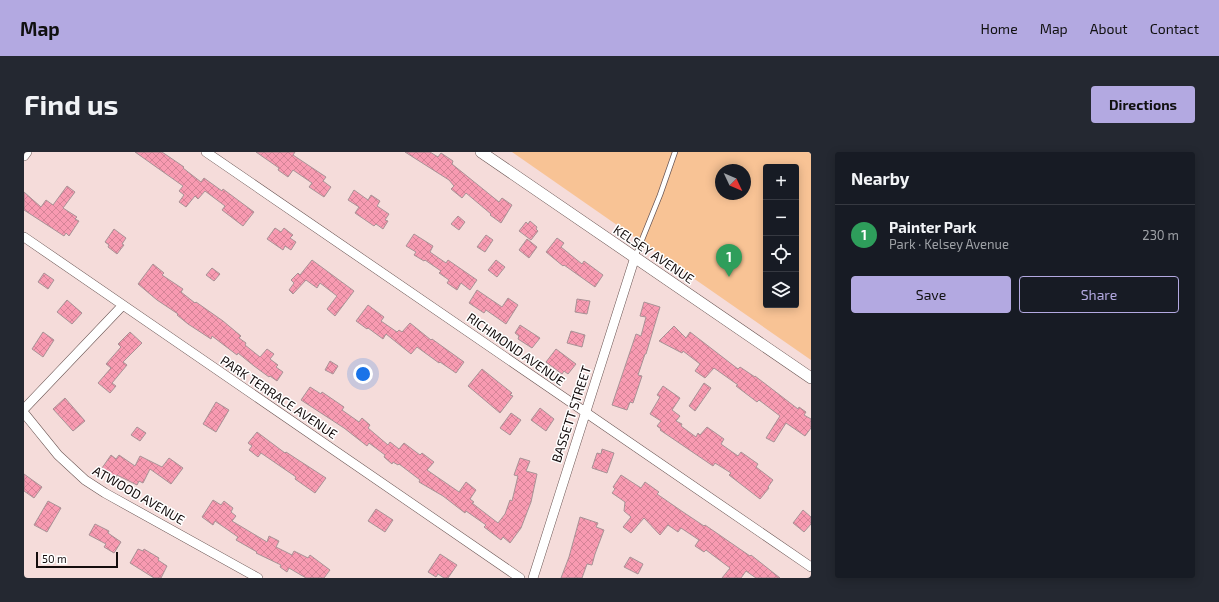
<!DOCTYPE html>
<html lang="en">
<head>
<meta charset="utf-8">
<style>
  :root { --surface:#171b24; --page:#242831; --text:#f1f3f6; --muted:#9ea1a6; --line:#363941; --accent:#b3a9e1 }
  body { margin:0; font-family:"Exo 2",sans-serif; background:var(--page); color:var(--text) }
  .controls { position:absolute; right:12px; top:12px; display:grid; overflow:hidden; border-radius:4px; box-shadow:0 2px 10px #0003 }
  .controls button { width:36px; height:36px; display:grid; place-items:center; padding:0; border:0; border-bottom:1px solid var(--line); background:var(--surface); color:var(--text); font:20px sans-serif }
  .compass { position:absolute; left:691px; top:12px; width:36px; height:36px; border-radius:50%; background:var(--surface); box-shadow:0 2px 10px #0003; rotate:134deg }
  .scale { position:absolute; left:12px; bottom:10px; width:82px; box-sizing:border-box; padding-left:4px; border:2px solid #150d0d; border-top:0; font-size:11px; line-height:14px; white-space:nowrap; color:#150d0d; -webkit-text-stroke:3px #fff; paint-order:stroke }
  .you { position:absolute; left:339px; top:222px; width:14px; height:14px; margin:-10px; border:3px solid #fff; border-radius:50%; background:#1a73e8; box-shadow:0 0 0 6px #1a73e833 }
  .badge { display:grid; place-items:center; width:26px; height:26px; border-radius:50%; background:var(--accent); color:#fff; font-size:13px; font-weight:700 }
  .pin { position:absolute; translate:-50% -33px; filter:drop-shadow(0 1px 2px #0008) }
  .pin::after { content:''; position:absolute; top:21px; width:14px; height:12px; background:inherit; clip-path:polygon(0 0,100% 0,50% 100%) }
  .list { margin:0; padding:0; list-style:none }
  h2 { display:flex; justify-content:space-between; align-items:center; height:52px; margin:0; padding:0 16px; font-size:17px }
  h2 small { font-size:13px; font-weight:400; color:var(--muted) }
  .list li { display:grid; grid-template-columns:26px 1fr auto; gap:12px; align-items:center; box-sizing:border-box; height:60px; padding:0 16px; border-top:1px solid var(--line) }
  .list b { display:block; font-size:15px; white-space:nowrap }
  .list p { margin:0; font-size:13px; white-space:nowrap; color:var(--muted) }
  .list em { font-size:13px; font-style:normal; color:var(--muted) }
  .actions { display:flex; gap:8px; padding:12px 16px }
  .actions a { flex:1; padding:9px 0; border:1px solid var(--accent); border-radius:4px; text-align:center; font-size:14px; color:var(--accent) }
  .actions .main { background:var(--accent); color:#111 }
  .icon { flex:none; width:22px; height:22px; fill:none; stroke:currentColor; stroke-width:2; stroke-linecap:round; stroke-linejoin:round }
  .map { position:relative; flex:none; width:787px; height:426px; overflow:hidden; border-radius:4px }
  header { display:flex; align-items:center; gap:24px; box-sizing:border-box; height:56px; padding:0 20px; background:var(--accent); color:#111 }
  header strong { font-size:19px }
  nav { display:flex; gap:22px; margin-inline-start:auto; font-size:14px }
  .intro { display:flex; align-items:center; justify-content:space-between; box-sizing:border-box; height:96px; padding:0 24px }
  h1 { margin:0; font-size:28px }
  .button { padding:10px 18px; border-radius:4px; background:var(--accent); color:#111; font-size:14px; font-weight:700 }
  main { display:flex; gap:24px; padding:0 24px }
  aside { flex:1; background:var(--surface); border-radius:4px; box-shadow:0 2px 10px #0003 }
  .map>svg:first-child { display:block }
</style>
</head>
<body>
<header>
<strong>Map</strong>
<nav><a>Home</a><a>Map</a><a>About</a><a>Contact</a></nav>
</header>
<div class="intro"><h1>Find us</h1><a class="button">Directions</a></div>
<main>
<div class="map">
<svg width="787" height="426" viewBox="0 0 787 426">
  <defs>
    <pattern id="building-cross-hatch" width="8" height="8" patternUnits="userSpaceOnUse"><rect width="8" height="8" fill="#f89ab1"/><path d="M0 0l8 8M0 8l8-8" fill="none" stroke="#d48497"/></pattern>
  </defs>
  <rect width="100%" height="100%" fill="#f5dcda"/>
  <path fill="#f8c395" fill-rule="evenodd" d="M488 0H787V208ZM742 15H772V153H742ZM697 18H721V42H697Z"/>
  <path fill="url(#building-cross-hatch)" stroke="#a89296" d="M111 0H138L160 15 159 16 177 30 180 26 198 39 199 37 230 60 219 74 198 58 201 54 181 39 174 47 171 44 162 55 155 50 160 43 155 39 159 34Z
    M232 0H271L269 3 302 25 299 29 307 35 300 45 285 35 288 31 269 18 264 25 254 18 255 16Z
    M381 0H406L414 5 417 1 429 9 428 12 475 50 478 46 488 53 477 71 466 63 467 62 442 41 438 46 427 37 430 34 425 28Z
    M43 34 51 40 39 56 53 65 51 67 55 69 45 84 42 81 40 84 0 58V40L17 55 22 48 29 53Z
    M330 38 344 48 347 43 356 49 353 54 365 62 361 68 364 69 359 77 352 72 350 74 331 61 335 55 324 48Z
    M434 64 441 70 435 78 427 72Z
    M506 69 513 75 512 77 514 79 507 88 495 79 502 70 504 72Z
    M251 76 257 80 260 76 269 83 266 86 272 90 267 98 261 94 259 98 243 87Z
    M90 77 102 86 98 92 100 93 93 102 84 95 85 93 81 90Z
    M390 82 409 94 406 100 422 111 424 108 453 128 446 138 437 131 433 138 423 131 425 128 415 121 417 119 401 108 400 109 390 103 392 100 382 94Z
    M462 83 469 88 461 100 453 95Z
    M533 86 540 91 537 95 558 112 560 109 579 123 571 135 540 113 539 114 522 100Z
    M503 87 513 95 505 106 495 98Z
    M288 108 330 139 311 164 303 157 313 144 296 131 293 136 282 128 269 142 265 138 270 131 267 128 274 121 276 123Z
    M472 108 481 115 473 125 464 118Z
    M129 112 140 121 138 123 159 137 157 140 171 151 172 150 199 169 217 184 215 186 222 191 221 193 236 205 243 197 250 202 246 207 254 213 252 215 259 220 253 229 246 224 245 225 230 214 214 201 213 203 188 184 187 187 164 172 153 163 154 162 133 148 114 132Z
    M188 116 196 122 190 129 182 123Z
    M20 121 30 128 24 137 14 130Z
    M453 138 478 155 484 146 494 153 482 172 462 158 460 161 445 151Z
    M553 147 566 149 563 162 551 160Z
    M43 148 58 161 48 172 33 160Z
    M620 150 636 155 622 202H621L614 223 618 224 609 251 606 250 603 258 588 253 612 182 617 184 622 165 616 164Z
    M344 153 360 165 357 169 373 180 375 178 378 180 386 171 407 188 408 187 440 210 432 221 416 210 415 211 393 195 387 202 362 182 359 187 344 176 343 177 332 169Z
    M496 173 516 186 508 196 494 187 495 184 491 181Z
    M650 174 662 186 666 180 714 217 716 215 731 225V224L774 257 775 255 782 260 780 263 787 267V276L781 284 762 271 750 290 742 286 756 264 735 248 733 250 712 234 714 233 690 216 681 226 671 219 676 212 659 199 658 201 635 189Z
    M547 179 561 183 558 195 543 191Z
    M19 180 30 188 19 205 8 197Z
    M106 180 118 191 99 210 103 213 88 231 92 234 86 241 74 231 87 216 82 212 97 195 94 192Z
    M532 197 552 212 544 222 540 219 538 222 522 210Z
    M306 209 314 214 309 222 301 218Z
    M458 217 488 241 486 243 489 244 476 261 444 234Z
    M680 231 687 236 671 259 665 254Z
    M639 234 656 246 648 258 656 264 652 269 658 272 657 274 672 285 674 281 676 283 683 275 700 287 697 292 714 304 717 300 734 312 732 315 749 328 744 335 745 336 736 347 705 323 707 321 691 311 689 314 636 278 637 277 633 274 637 269 626 262 636 245 633 243Z
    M286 235 297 242 298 240 320 255 318 258 335 270 338 266 346 273 344 276 364 293 366 290 375 297 380 291 396 303 398 301 410 310 403 318 435 340 442 330 452 338 446 347 450 350 448 351 474 371 481 362 486 348 488 349 494 324 490 323 496 306 506 309 502 319 513 322 507 350 497 376 486 391 479 385 477 388 460 375 462 373 442 359 441 361 419 344 395 330 396 328 375 312 374 313 369 310 368 312 360 305 361 303 345 291 343 294 320 276 277 248Z
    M41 246 61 269 49 279 29 257Z
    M192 250 205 258 192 280 179 272Z
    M516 256 530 267 522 279 507 268Z
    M487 261 497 268 486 283 476 276Z
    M113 275 122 281 116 289 107 283Z
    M233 280 261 301 262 300 302 326 291 341 271 327 272 325 237 301 234 305 225 298 228 294 224 291Z
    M578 297 590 301 583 321 568 316 573 301 577 302Z
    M87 303 92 307 95 303 111 314 116 304 138 315 145 306 159 316 147 332 126 317 119 331 115 329 113 333 93 323 92 326 78 316Z
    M0 322 18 335 10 346 0 339Z
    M597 323 617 336 621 330 635 340 633 342 659 360 680 374 681 373 726 404 727 403 756 426H732L722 419 717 426H698L706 416 682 398 680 400 671 394 675 388 657 376 654 380 644 373 636 383 620 366 607 381 599 375 607 365 600 359 601 350 588 341 591 337 589 335Z
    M189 348 197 353 200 349 209 356 207 360 212 364 208 369 243 390 245 384 255 389 252 395 268 403 270 399 284 406 286 403 306 418 300 426H282L265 416 263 420 256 415 257 413 232 401 233 400 212 388 214 385 191 369 189 373 178 365Z
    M24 349 37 356 23 380 10 373Z
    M352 357 369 368 361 380 344 369Z
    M779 358 787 365V372L780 380 769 371Z
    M556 365 574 371 572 375 580 378 571 402 568 413 563 412 558 426H537L545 405Z
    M71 372 85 379 84 381 97 390 90 401 80 395 82 392 65 383Z
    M114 397 119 399 120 397 135 406 134 408 143 414 137 426H130L106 411Z
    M416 402 433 413 424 426H420L414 422 412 425 404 420Z
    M606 405 619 412 614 422 600 415Z"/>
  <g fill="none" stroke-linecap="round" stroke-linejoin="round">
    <g stroke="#6b5654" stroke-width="6">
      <path id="service" d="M611 105 636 43 651 0"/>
    </g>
    <g stroke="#6b5654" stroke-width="10">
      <path id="minor" d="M182 0 787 415
        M0 4 3 0
        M0 85 496 426
        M0 257 99 153
        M0 261 34 303 61 328 81 341 234 426
        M509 426 611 105"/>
    </g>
    <g stroke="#6b5654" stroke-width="12">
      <path id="tertiary" d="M457 0 787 226"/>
    </g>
    <use href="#service" stroke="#fff" stroke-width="4.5"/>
    <use href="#minor" stroke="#fff" stroke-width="9"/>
    <use href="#tertiary" stroke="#fff" stroke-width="11"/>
  </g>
  <g text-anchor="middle" stroke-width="3" stroke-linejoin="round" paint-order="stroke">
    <g font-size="13" fill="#150d0d" stroke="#fff">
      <text transform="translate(630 102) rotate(34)" y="5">KELSEY AVENUE</text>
      <text transform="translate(492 197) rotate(35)" y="5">RICHMOND AVENUE</text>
      <text transform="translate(255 245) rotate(34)" y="5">PARK TERRACE AVENUE</text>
      <text transform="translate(547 262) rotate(-72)" y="5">BASSETT STREET</text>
      <text transform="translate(115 343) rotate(30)" y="5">ATWOOD AVENUE</text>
    </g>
  </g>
</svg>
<div class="controls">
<button>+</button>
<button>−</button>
<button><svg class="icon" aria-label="locate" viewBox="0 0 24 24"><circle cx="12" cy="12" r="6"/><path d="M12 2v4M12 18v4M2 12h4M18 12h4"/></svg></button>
<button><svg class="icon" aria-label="layers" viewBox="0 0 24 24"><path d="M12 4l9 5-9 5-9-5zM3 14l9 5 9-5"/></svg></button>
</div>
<svg class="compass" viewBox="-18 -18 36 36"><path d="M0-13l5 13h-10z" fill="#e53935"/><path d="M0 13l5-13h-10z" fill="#9ea1a6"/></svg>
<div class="scale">50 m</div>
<div class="you"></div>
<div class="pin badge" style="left:705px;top:125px;background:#2e9e5b">1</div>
</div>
<aside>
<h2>Nearby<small></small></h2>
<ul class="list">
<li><span class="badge" style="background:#2e9e5b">1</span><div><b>Painter Park</b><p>Park · Kelsey Avenue</p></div><em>230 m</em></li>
</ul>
<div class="actions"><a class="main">Save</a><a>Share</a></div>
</aside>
</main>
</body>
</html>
